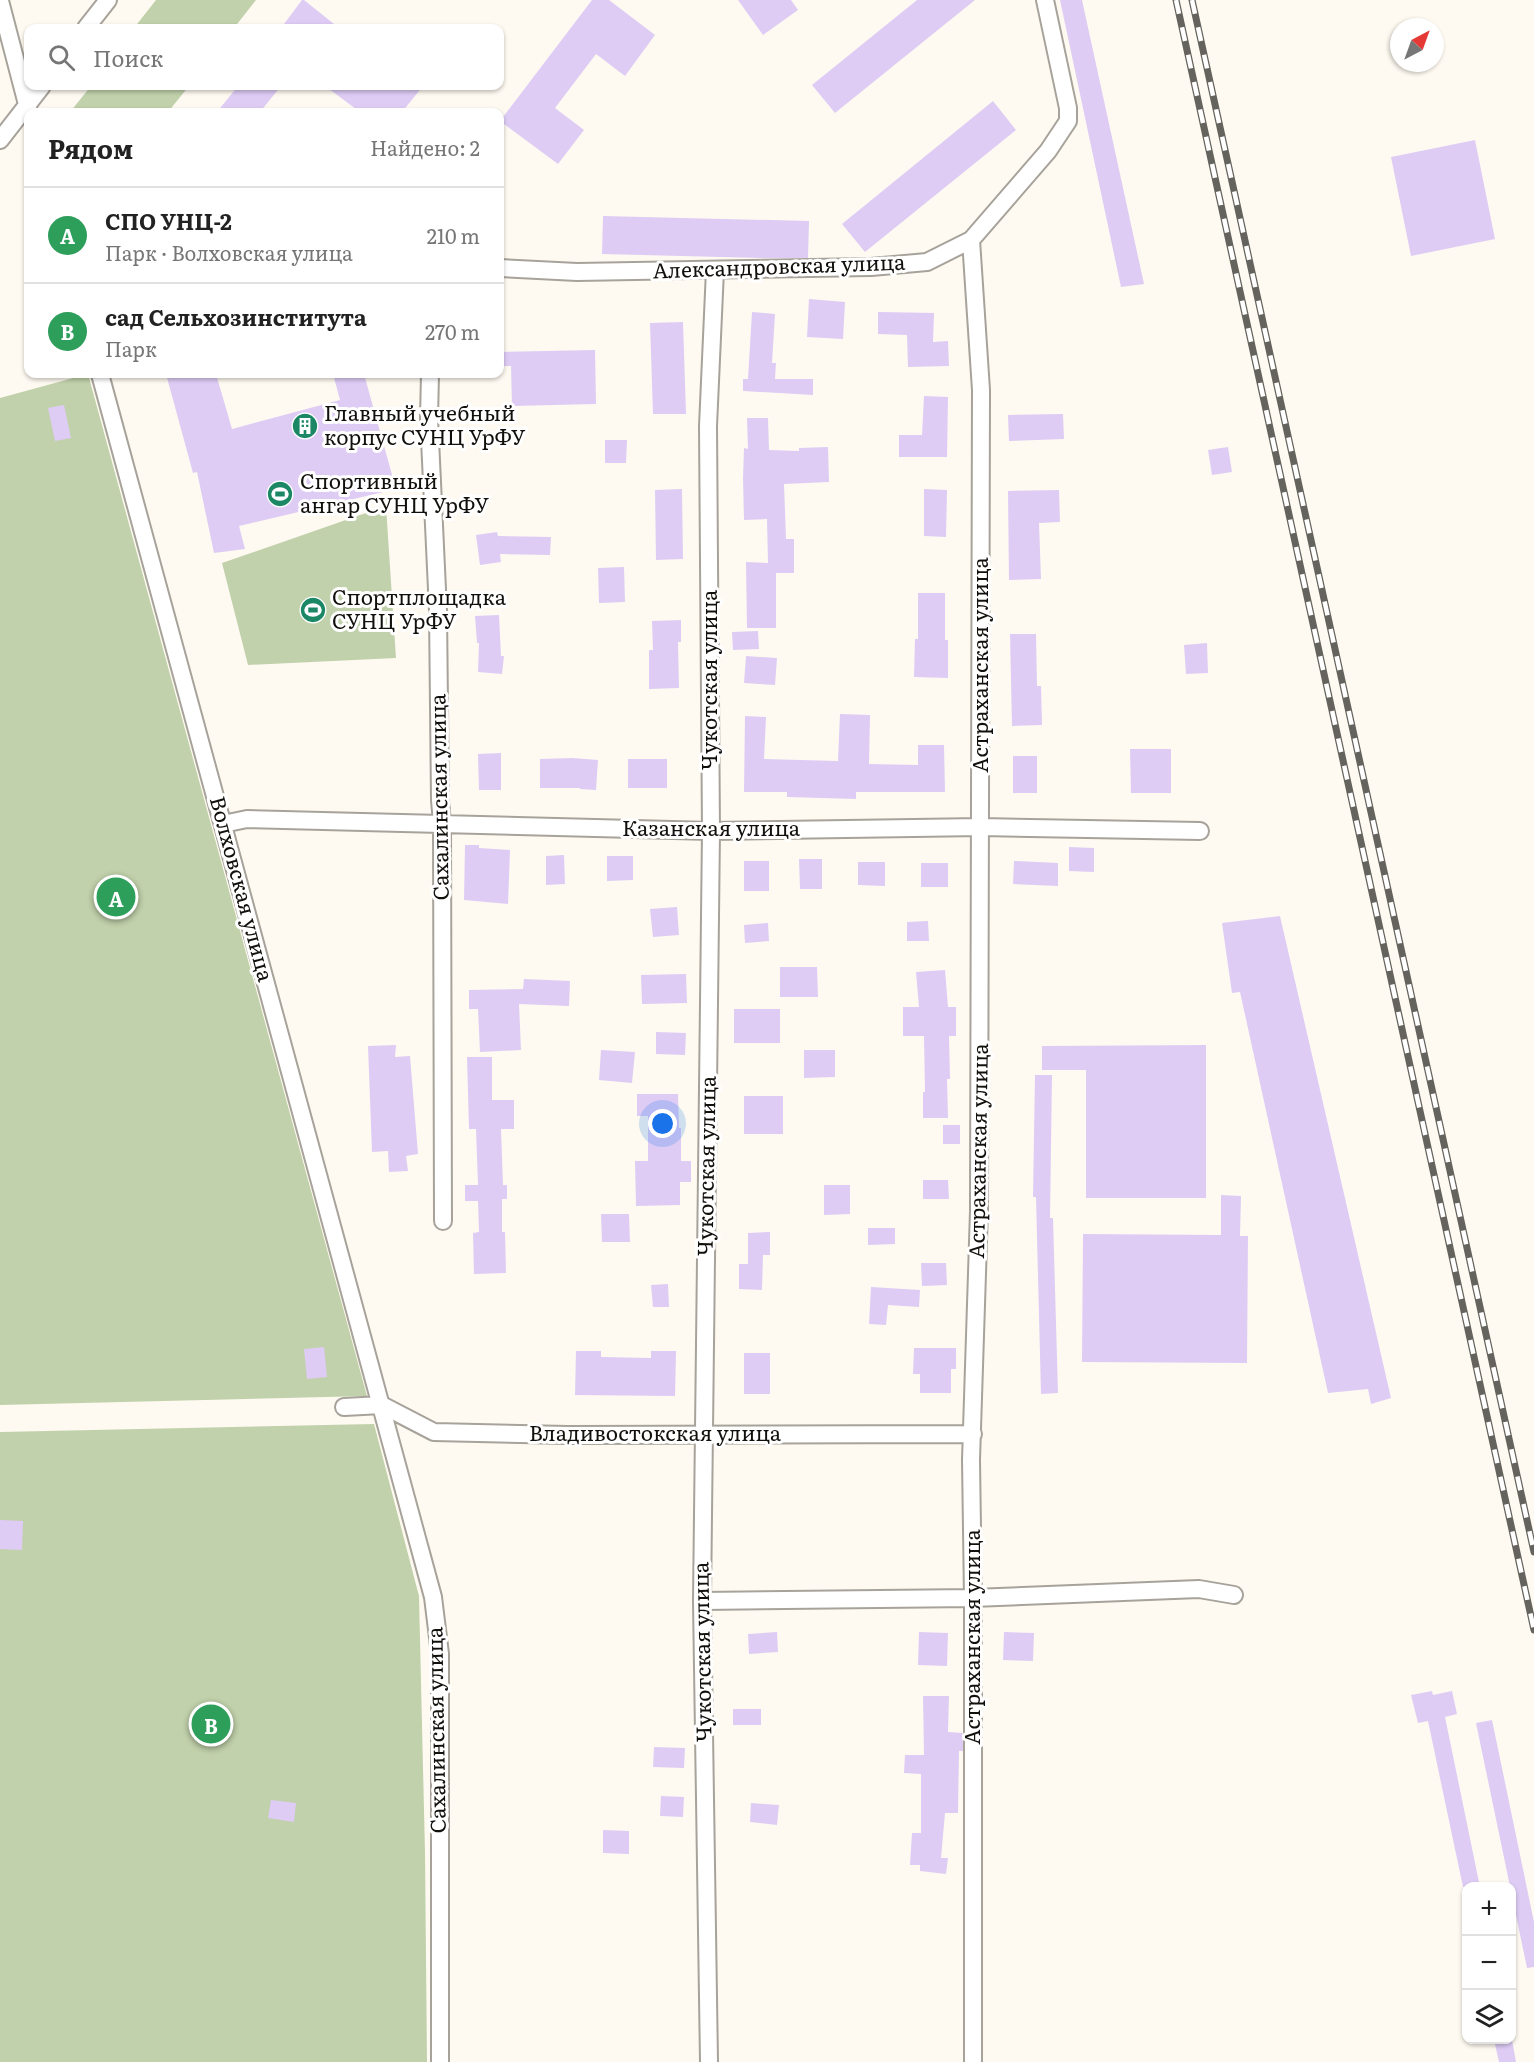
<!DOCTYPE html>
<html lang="ru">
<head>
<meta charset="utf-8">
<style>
  :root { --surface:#fff; --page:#f2f2f2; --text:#222; --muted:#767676; --line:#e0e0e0; --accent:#7c3aed }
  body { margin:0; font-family:Literata,serif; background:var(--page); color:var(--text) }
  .controls { position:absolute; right:18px; bottom:18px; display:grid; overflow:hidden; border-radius:12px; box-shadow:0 2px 4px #0004 }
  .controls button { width:54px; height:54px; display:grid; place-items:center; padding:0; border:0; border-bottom:2px solid var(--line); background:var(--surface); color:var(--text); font:30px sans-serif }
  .compass { position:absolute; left:1390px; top:18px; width:54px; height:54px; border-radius:50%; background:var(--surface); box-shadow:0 2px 4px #0004; rotate:41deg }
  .you { position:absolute; left:663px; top:1124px; width:21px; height:21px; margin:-15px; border:4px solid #fff; border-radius:50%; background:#1a73e8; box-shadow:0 0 0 9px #1a73e833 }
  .badge { display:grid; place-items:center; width:39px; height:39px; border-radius:50%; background:var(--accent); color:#fff; font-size:20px; font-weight:700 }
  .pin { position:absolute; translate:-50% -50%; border:3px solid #fff; box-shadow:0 2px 6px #0006 }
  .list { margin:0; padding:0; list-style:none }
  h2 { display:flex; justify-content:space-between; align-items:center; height:78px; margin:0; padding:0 24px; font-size:26px }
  h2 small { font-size:20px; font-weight:400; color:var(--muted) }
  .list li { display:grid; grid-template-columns:39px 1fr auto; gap:18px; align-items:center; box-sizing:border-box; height:96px; padding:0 24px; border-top:2px solid var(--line) }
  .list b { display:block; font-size:22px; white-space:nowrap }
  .list p { margin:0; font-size:20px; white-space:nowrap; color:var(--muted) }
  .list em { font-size:20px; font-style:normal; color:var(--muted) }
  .icon { flex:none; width:33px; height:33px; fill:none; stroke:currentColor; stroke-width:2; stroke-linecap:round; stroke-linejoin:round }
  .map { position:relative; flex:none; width:1534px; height:2062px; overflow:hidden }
  .search { position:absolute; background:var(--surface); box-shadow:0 2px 4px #0004; left:24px; top:24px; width:480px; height:66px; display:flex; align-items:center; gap:15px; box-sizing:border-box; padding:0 21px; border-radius:12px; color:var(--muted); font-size:22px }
  .panel { position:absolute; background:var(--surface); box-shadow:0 2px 4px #0004; left:24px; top:108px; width:480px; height:270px; border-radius:12px }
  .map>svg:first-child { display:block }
</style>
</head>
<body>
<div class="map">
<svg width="1534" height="2062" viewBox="0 0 1534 2062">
  <rect width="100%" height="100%" fill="#fefaf1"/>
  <path fill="#c1d1ab" d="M156 0H256L234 28H134Z
    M91 86H189L168 112H70Z
    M88 374 367 1396 0 1405V398Z
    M386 506 396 658 248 665 222 563Z
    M374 1424 419 1596 425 1853 427 2062H0V1432Z"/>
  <path fill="#deccf5" d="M302 0H304L339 28H281Z
    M592 0H609L655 35 625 76 596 54 555 108 584 130 558 164 500 121Z
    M738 0H791L798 10 763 35Z
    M917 0H975L835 113 812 85Z
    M1060 0H1082L1144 284 1121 287Z
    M238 86H281L260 112H217Z
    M325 86H423L402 112H360Z
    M993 101 1016 130 865 252 842 224Z
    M1475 140 1495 239 1411 256 1391 157Z
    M603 216 809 221 808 258H761L602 254Z
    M809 299 845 302 843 339 807 337Z
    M752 312 775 314 772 363H776L775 379H813V395L743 391V379H748Z
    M878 312 934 313 933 342 948 341 949 366 908 367 907 335 878 334Z
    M683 322 686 414H653L650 323Z
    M595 350 596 404 512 406 511 366H500V352Z
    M166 374H216L232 429 340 400 333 374H364L396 489 239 526 245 549 214 553 197 472 193 473Z
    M924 396 948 397 947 457H899V435H922Z
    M64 405 71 438 55 441 48 408Z
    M1063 414 1064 439 1009 441 1008 415Z
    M747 418H768L769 450 799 451V448L828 447 829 482 784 484 786 539H794V573H776V628H747L746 562 768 563 767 519 744 520 743 478 744 448 748 449Z
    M605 440H627L626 463H605Z
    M1228 447 1232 472 1212 475 1208 450Z
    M682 489 683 559 656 560 655 490Z
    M924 489 947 490 946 537 924 536Z
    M1059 490 1060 522 1039 523 1041 579 1009 580 1008 491Z
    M497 532 498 536 551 537 550 555 500 554 501 562 480 565 476 535Z
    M624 567 625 602 599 603 598 568Z
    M918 593H945V640H948V678L914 677 915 639H918Z
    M499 615 501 656H504L502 674 478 672 479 643H477L475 616Z
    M681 620V642H678L679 688 649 689V650H653L652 621Z
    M758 631 759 649 733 650 732 632Z
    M1010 634H1036L1037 686H1041L1042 725 1012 726Z
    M1207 643 1208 673 1186 674 1184 645Z
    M746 656 777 658 775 685 744 683Z
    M840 714 870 715 869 764 918 765V745H944L945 792H856V799L787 797V792H744L745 716 766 717 764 759 838 761Z
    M1130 749H1171V793H1131Z
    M501 753V790H479L478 754Z
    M1013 756H1037V793H1013Z
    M572 758 598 760 596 790 580 789V788H540V759Z
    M628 759H667V788H628Z
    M465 845H479V848L510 850 508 904 464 900Z
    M1069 847 1094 848V872L1069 871Z
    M564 855 565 884 546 885V856Z
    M607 856H633V880L607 881Z
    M799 859H822V889H800Z
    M744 861H769V891H744Z
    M1014 861 1058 863V886L1013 884Z
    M858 862H885V886L858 885Z
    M921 863H948V887H921Z
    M677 907 679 935 653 937 650 909Z
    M1280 916 1391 1398 1371 1404 1368 1389 1328 1393 1240 992 1232 993 1222 923Z
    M928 921 929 941H907V922Z
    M768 923 769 941 745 943 744 925Z
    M780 967H817L818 997H780Z
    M945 970 948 1007H956V1036H949L950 1079H947L948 1118H923V1092H925L924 1036H903V1007H919L916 972Z
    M686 974 687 1003 642 1004 641 975Z
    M524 979 570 981 569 1006 519 1004 521 1050 480 1052 478 1009H469V990L523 989Z
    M734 1009H780V1043H734Z
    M656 1032 686 1033 685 1055 656 1054Z
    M396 1045 395 1057 410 1056 418 1154 406 1156 408 1171 389 1172 388 1151 372 1152 368 1046Z
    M1206 1045V1198H1086V1070H1042V1046Z
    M601 1050 635 1052 632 1083 599 1080Z
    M804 1050H835V1077L804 1078Z
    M467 1057H492V1100H514V1129H501L503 1185H507V1199H502V1232H505L506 1273 474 1274 473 1233 479 1232 478 1201H465V1185H478L476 1129H469Z
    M1035 1075H1052L1050 1218H1053L1058 1393 1041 1394 1036 1197H1033Z
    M637 1094H678L679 1128H681V1161H691V1182H680V1205L636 1206 635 1161H648V1116H637Z
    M744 1096H783V1134H744Z
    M943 1125H960V1144H943Z
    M923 1180H948L949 1199H923Z
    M824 1185H850V1214L824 1215Z
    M1221 1195 1241 1196 1240 1236H1248L1247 1363 1082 1362 1083 1234 1221 1235Z
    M601 1214H629L630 1242H602Z
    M868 1228H895V1244L868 1245Z
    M770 1232V1255H763L762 1290 739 1289V1264H748V1233Z
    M921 1263H946L947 1285 922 1286Z
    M668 1284 669 1307H653L651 1285Z
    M871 1287 920 1290 919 1307 888 1305 886 1325 869 1324Z
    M324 1347 327 1377 307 1379 304 1349Z
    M914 1348H956V1369H951V1393H920V1374H913Z
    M576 1351H601V1357L651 1358V1351H676L675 1396 575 1395Z
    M744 1353H770V1394H744Z
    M0 1520 23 1521 22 1550 0 1549Z
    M777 1632 778 1652 749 1654 748 1634Z
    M919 1632 948 1633 947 1666 918 1665Z
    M1004 1632 1034 1633 1033 1661 1003 1660Z
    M1432 1691 1433 1695 1452 1691 1457 1714 1445 1717 1480 1887H1463L1428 1721 1418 1723 1411 1695Z
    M923 1696H949L948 1732 963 1733V1751H959L958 1813H945L941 1858H948L946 1874 920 1871V1865H910L912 1833H921V1774L904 1773 905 1755H924Z
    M733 1709H761V1725H733Z
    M1492 1720 1534 1922V1967L1527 1968 1476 1723Z
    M654 1747 685 1748 684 1768 653 1767Z
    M661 1796 684 1797 683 1817 660 1816Z
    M271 1800 296 1803 294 1822 268 1818Z
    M751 1803 779 1805 777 1825 750 1822Z
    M603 1830 629 1831V1854L603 1853Z
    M1494 2040H1512L1516 2062H1499Z"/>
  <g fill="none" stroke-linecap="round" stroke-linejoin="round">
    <g stroke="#a7a39b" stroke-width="20">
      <path id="street" d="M0 1 29 112
        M86 28 108 0
        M0 140 42 86
        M971 240 981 390 979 1211 971 1460 973 1598V2062
        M500 268 577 272 871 267 927 262 971 240 1048 151 1068 121V108L1045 0
        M100 374 433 1597 440 1654V2062
        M430 374 429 418 438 611 440 800 442 823 443 1221
        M223 824 247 819 711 831 981 827 1200 831
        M344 1407 382 1405 434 1432 568 1435 973 1434
        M702 1601 973 1598 1199 1589 1234 1595
        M709 2062 702 1601 711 831 708 426 715 270"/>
    </g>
    <use href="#street" stroke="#fff" stroke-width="16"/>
    <g stroke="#65635d" stroke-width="7">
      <path id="rail" d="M1176 0 1534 1630
        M1192 0 1534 1552"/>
    </g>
    <use href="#rail" stroke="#fff" stroke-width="4.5" stroke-dasharray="14" stroke-linecap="butt"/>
  </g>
  <defs>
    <g id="building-disc" transform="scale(1.35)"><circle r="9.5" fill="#1b8764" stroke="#fff"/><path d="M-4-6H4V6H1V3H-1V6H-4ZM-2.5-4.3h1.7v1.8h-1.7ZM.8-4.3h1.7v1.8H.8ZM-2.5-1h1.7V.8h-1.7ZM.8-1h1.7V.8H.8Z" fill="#fff"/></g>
    <g id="stadium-disc" transform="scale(1.35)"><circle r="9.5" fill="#1b8764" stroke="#fff"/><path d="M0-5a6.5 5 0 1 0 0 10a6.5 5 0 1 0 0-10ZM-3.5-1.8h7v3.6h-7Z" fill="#fff"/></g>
  </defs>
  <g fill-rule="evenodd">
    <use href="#building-disc" x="305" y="426"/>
    <use href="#stadium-disc" x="280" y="494"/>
    <use href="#stadium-disc" x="313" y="610"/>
  </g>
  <g text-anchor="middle" stroke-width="6" stroke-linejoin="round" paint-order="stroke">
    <g font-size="21" fill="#12100d" stroke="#fff">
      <text transform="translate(779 267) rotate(-2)" y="7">Александровская улица</text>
      <text transform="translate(981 665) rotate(-90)" y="7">Астраханская улица</text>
      <text transform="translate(710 680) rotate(-90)" y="7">Чукотская улица</text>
      <text transform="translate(440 797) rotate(-91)" y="7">Сахалинская улица</text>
      <text x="711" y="836">Казанская улица</text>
      <text transform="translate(241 889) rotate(75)" y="7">Волховская улица</text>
      <text transform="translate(979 1151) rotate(-89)" y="7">Астраханская улица</text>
      <text transform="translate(707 1166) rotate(-89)" y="7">Чукотская улица</text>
      <text x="655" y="1441">Владивостокская улица</text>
      <text transform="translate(973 1637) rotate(-90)" y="7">Астраханская улица</text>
      <text transform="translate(703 1652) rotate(-91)" y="7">Чукотская улица</text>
      <text transform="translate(437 1730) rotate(-91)" y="7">Сахалинская улица</text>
    </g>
    <g font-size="21" fill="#12100d" stroke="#fff" text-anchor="start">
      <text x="324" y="421">Главный учебный<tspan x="324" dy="24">корпус СУНЦ УрФУ</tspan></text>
      <text x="300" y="489">Спортивный<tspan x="300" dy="24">ангар СУНЦ УрФУ</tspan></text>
      <text x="332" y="605">Спортплощадка<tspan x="332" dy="24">СУНЦ УрФУ</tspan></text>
    </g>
  </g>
</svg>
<div class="controls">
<button>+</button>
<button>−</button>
<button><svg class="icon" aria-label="layers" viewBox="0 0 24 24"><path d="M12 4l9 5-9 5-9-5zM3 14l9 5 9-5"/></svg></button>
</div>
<svg class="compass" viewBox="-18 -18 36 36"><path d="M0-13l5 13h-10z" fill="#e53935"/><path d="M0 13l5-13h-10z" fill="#767676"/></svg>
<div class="you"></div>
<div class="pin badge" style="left:116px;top:897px;background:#2e9e5b">A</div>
<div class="pin badge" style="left:211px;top:1724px;background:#2e9e5b">B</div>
<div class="search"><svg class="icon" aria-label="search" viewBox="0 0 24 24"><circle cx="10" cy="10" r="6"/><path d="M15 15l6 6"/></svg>Поиск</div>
<section class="panel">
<h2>Рядом<small>Найдено: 2</small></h2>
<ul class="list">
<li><span class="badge" style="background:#2e9e5b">A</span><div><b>СПО УНЦ-2</b><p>Парк · Волховская улица</p></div><em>210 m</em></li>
<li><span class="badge" style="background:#2e9e5b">B</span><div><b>сад Сельхозинститута</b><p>Парк</p></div><em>270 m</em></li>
</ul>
</section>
</div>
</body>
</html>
